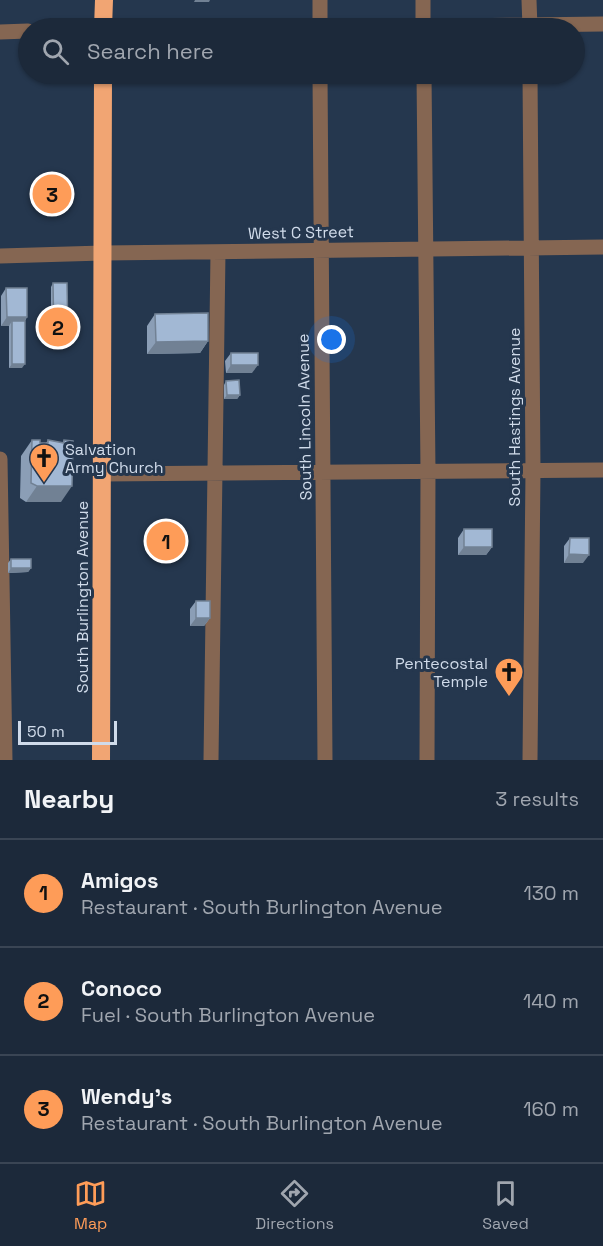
<!DOCTYPE html>
<html lang="en">
<head>
<meta charset="utf-8">
<style>
  :root { --surface:#1c293a; --page:#293545; --text:#f1f3f6; --muted:#a0a6af; --line:#3a4554; --accent:#fe9c58 }
  body { margin:0; font-family:"Space Grotesk",sans-serif; background:var(--page); color:var(--text) }
  .scale { position:absolute; left:18px; bottom:15px; width:99px; box-sizing:border-box; padding-left:6px; border:3px solid #d0dbea; border-top:0; font-size:16px; line-height:21px; white-space:nowrap; color:#d0dbea; -webkit-text-stroke:4px #25374e; paint-order:stroke }
  .you { position:absolute; left:332px; top:340px; width:21px; height:21px; margin:-15px; border:4px solid #fff; border-radius:50%; background:#1a73e8; box-shadow:0 0 0 9px #1a73e833 }
  .badge { display:grid; place-items:center; width:39px; height:39px; border-radius:50%; background:var(--accent); color:#111; font-size:20px; font-weight:700 }
  .pin { position:absolute; translate:-50% -50%; border:3px solid #fff; box-shadow:0 2px 6px #0006 }
  .list { margin:0; padding:0; list-style:none }
  h2 { display:flex; justify-content:space-between; align-items:center; height:78px; margin:0; padding:0 24px; font-size:26px }
  h2 small { font-size:20px; font-weight:400; color:var(--muted) }
  .list li { display:grid; grid-template-columns:39px 1fr auto; gap:18px; align-items:center; box-sizing:border-box; height:108px; padding:0 24px; border-top:2px solid var(--line) }
  .list b { display:block; font-size:22px; white-space:nowrap }
  .list p { margin:0; font-size:20px; white-space:nowrap; color:var(--muted) }
  .list em { font-size:20px; font-style:normal; color:var(--muted) }
  .icon { flex:none; width:33px; height:33px; fill:none; stroke:currentColor; stroke-width:2; stroke-linecap:round; stroke-linejoin:round }
  .map { position:relative; flex:none; width:603px; height:760px; overflow:hidden }
  .search { position:absolute; background:var(--surface); box-shadow:0 2px 4px #0004; left:18px; right:18px; top:18px; height:66px; display:flex; align-items:center; gap:15px; box-sizing:border-box; padding:0 21px; border-radius:33px; color:var(--muted); font-size:22px }
  .sheet { height:402px; background:var(--surface) }
  nav { display:flex; justify-content:space-around; align-items:center; box-sizing:border-box; height:84px; border-top:2px solid var(--line); background:var(--surface); font-size:16px; color:var(--muted) }
  nav a { display:grid; justify-items:center; gap:3px }
  nav .on { color:var(--accent) }
  .map>svg:first-child { display:block }
</style>
</head>
<body>
<div class="map">
<svg width="603" height="760" viewBox="0 0 603 760">
  <rect width="100%" height="100%" fill="#25374e"/>
  <g fill="none" stroke-linecap="round" stroke-linejoin="round">
    <path stroke="#856652" stroke-width="15" d="M320 0V28
      M423 0V28
      M529 0 530 28
      M303 28 603 24
      M0 32 28 31
      M320 74 325 760
      M424 74 428 471 427 760
      M530 74 533 471 530 760
      M0 256 103 253 603 247
      M0 459 5 760
      M102 474 603 470
      M211 760 218 252"/>
    <path stroke="#f1a573" stroke-width="18" d="M103 28 104 0
      M101 760 103 74"/>
  </g>
  <path fill="#8b9eb6" d="M43 74H80L75 81 43 80Z
    M53 283 68 337 65 341H51V287Z
    M6 288 27 317 25 321 22 368H9V326H1V296Z
    M155 314 208 341 200 353 147 354V326Z
    M231 353 252 373H226L225 361Z
    M226 381 240 395 237 399H224V385Z
    M32 440 40 443H46L48 440 62 443 64 440 61 502H26L20 498 21 456Z
    M464 529 492 547 486 555H458V538Z
    M570 538 583 563H564V546Z
    M11 559 31 568 28 572 8 573V563Z
    M196 601 210 618 204 626H190V609Z"/>
  <path fill="#718194" d="M195 0H210L209 2H194Z
    M48 74H80L75 81 43 80Z
    M7 317H27L22 325 12 321 9 326H1Z
    M54 337H68L65 341H51Z
    M208 341 200 353 147 354 156 342Z
    M12 364H25L22 368H9Z
    M231 365H258L252 373H226Z
    M227 395H240L237 399H224Z
    M37 486H72L61 502H26Z
    M464 547H492L486 555H458Z
    M569 554 589 555 583 563H564Z
    M11 568H31L28 572 8 573Z
    M196 618H210L204 626H190Z"/>
  <path fill="#a2b8d4" stroke="#718194" stroke-width="1.5" d="M53 283H67L68 337H54Z
    M6 288H27V317H7Z
    M208 313V341L156 342 155 314Z
    M12 321H25V364H12Z
    M231 353H258V365H231Z
    M239 380 240 395H227L226 381Z
    M32 440H40V443H48V440L64 443V440L73 441 72 486H37L31 483Z
    M464 529H492V547H464Z
    M570 538H589V555L569 554Z
    M11 559H31V568H11Z
    M196 601H210V618H196Z"/>
  <defs>
    <g id="church-pin" transform="scale(1.5)"><path d="M0 17L-7.5 6A9.5 9.5 0 1 1 7.5 6Z" fill="#fe9c58" stroke="#25374e"/><path d="M-1.2-6h2.4v3.5h3.3v2.4h-3.3V6h-2.4V-.1h-3.3v-2.4h3.3Z" fill="#111"/></g>
  </defs>
  <g fill-rule="evenodd">
    <use href="#church-pin" x="44" y="458"/>
    <use href="#church-pin" x="509" y="672"/>
  </g>
  <g text-anchor="middle" stroke-width="6" stroke-linejoin="round" paint-order="stroke">
    <g font-size="16" fill="#d0dbea" stroke="#25374e">
      <text transform="translate(301 232) rotate(-1)" y="6">West C Street</text>
      <text transform="translate(304 417) rotate(-91)" y="6">South Lincoln Avenue</text>
      <text transform="translate(514 417) rotate(-90)" y="6">South Hastings Avenue</text>
      <text transform="translate(82 597) rotate(-90)" y="6">South Burlington Avenue</text>
    </g>
    <g font-size="16" fill="#d0dbea" stroke="#25374e" text-anchor="start">
      <text x="65" y="455">Salvation<tspan x="65" dy="18">Army Church</tspan></text>
      <text x="488" y="669" text-anchor="end">Pentecostal<tspan x="488" dy="18">Temple</tspan></text>
    </g>
  </g>
</svg>
<div class="scale">50 m</div>
<div class="you"></div>
<div class="pin badge" style="left:166px;top:541px">1</div>
<div class="pin badge" style="left:58px;top:327px">2</div>
<div class="pin badge" style="left:52px;top:194px">3</div>
<div class="search"><svg class="icon" aria-label="search" viewBox="0 0 24 24"><circle cx="10" cy="10" r="6"/><path d="M15 15l6 6"/></svg>Search here</div>
</div>
<section class="sheet">
<h2>Nearby<small>3 results</small></h2>
<ul class="list">
<li><span class="badge">1</span><div><b>Amigos</b><p>Restaurant · South Burlington Avenue</p></div><em>130 m</em></li>
<li><span class="badge">2</span><div><b>Conoco</b><p>Fuel · South Burlington Avenue</p></div><em>140 m</em></li>
<li><span class="badge">3</span><div><b>Wendy's</b><p>Restaurant · South Burlington Avenue</p></div><em>160 m</em></li>
</ul>
</section>
<nav>
<a class="on"><svg class="icon" aria-label="map" viewBox="0 0 24 24"><path d="M3 6l6-2 6 2 6-2v14l-6 2-6-2-6 2zM9 4v14M15 6v14"/></svg>Map</a>
<a><svg class="icon" aria-label="directions" viewBox="0 0 24 24"><path d="M12 3l9 9-9 9-9-9zM9 14v-3h6M13 9l2 2-2 2"/></svg>Directions</a>
<a><svg class="icon" aria-label="saved" viewBox="0 0 24 24"><path d="M7 4h10v16l-5-4-5 4z"/></svg>Saved</a>
</nav>
</body>
</html>
